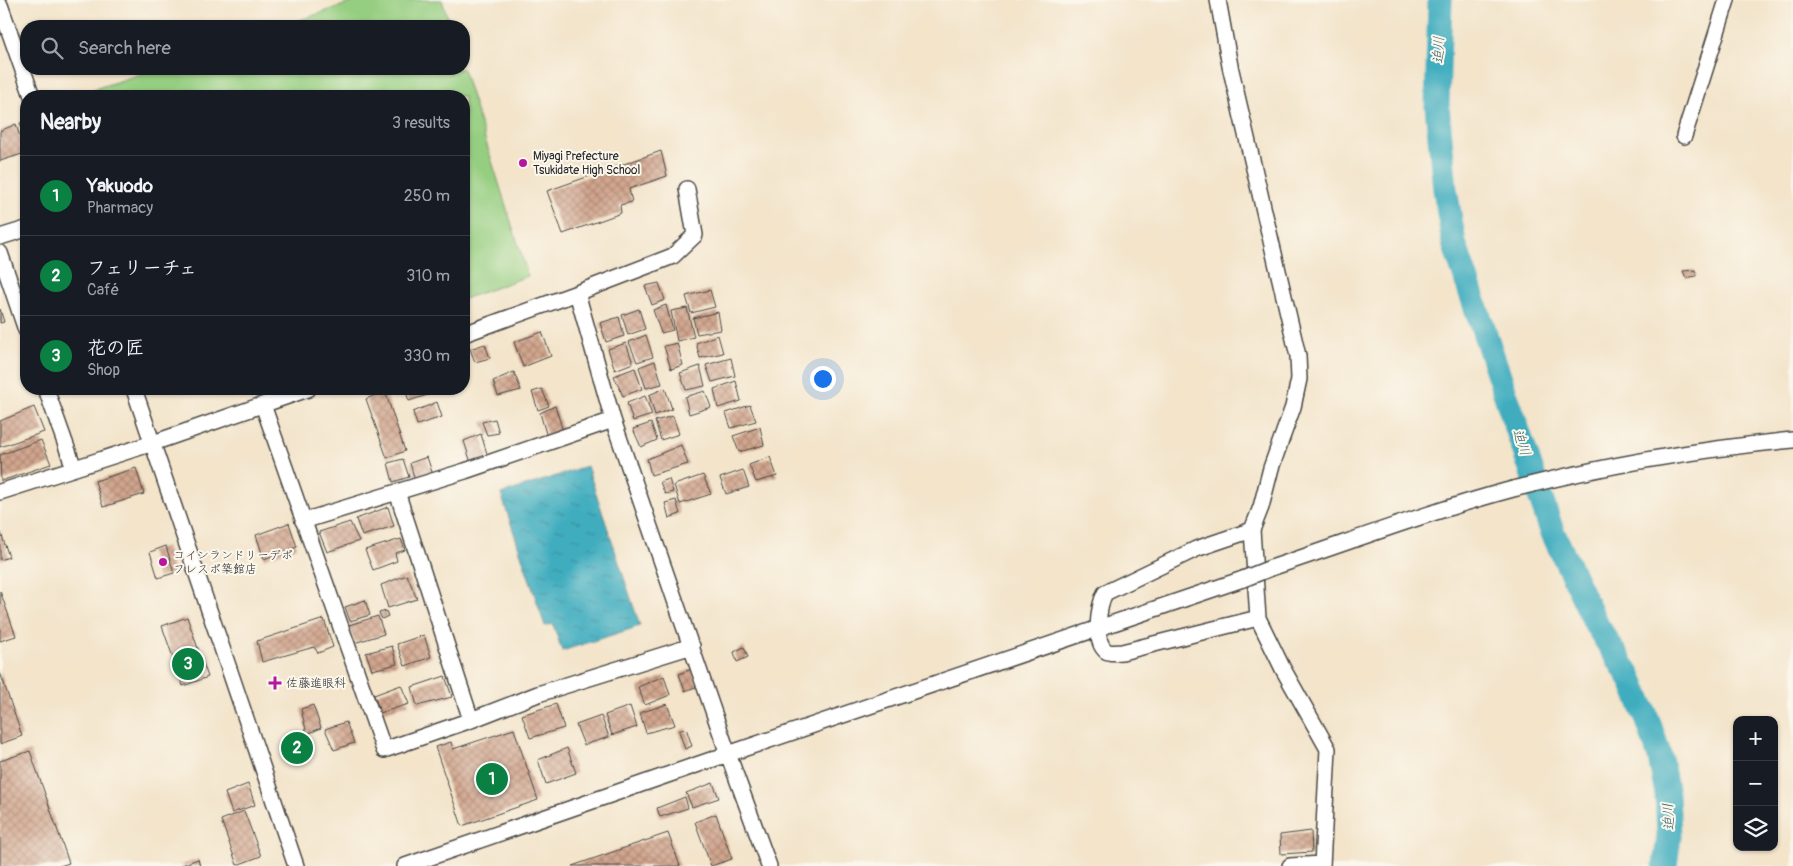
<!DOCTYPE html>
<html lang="en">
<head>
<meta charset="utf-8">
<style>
  :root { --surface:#171b24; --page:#20242c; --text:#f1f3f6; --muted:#9ea1a6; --line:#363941; --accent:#0b8043 }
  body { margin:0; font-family:Pangolin,"Klee One",sans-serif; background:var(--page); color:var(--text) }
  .controls { position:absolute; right:15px; bottom:15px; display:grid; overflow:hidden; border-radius:10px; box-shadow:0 1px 4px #0004 }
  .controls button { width:45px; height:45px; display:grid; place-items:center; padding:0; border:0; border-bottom:1px solid var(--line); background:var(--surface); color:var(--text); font:25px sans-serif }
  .you { position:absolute; left:822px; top:378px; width:18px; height:18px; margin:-12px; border:4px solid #fff; border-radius:50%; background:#1a73e8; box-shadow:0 0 0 8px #1a73e833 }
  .badge { display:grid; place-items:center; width:32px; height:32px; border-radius:50%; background:var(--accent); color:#fff; font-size:16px; font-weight:700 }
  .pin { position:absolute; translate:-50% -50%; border:2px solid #fff; box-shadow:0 1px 5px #0006 }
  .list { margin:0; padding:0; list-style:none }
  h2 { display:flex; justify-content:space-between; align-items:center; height:65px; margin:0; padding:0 20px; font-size:21px }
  h2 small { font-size:16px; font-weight:400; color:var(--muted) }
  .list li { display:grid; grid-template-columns:32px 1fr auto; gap:15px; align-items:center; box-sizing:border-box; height:80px; padding:0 20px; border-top:1px solid var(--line) }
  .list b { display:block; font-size:19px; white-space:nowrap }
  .list p { margin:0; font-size:16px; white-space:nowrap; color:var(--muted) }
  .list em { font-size:16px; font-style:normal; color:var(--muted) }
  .icon { flex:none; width:28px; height:28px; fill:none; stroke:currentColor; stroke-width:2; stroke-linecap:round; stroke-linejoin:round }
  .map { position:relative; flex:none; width:1793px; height:866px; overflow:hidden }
  .search { position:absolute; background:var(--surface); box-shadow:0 1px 4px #0004; left:20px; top:20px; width:450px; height:55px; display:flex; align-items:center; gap:12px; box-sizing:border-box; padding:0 18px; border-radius:20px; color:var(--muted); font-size:19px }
  .panel { position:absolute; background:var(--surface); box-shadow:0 1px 4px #0004; left:20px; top:90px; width:450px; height:305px; border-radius:20px }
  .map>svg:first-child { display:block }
</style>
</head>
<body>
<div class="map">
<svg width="1793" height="866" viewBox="0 0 1793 866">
  <defs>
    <pattern id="water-ripples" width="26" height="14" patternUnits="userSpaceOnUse" patternTransform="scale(1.25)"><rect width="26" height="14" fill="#41adbf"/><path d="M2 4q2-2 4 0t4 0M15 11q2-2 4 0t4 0" fill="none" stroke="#378d9b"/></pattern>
    <pattern id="building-cross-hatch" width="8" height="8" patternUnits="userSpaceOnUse" patternTransform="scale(1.25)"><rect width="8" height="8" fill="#d2a68e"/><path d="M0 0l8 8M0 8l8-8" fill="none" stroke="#ab8774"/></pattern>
  </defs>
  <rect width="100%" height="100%" fill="#fbf7ec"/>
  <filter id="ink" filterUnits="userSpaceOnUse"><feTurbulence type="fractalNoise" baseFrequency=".02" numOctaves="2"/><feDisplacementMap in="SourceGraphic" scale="10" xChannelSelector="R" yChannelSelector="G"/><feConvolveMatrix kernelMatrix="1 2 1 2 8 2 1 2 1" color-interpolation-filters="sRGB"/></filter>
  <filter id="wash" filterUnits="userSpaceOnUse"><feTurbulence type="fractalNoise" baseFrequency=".0096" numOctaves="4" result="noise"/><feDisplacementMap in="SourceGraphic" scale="20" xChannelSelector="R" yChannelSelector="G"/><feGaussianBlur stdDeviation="1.12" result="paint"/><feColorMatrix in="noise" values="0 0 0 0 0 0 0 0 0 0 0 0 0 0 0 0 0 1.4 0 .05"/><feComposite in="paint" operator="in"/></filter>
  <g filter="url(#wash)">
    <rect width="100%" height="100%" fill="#f3e4ca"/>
    <path fill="#96ce81" stroke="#607c56" d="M359 0H442L450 26H282Z
      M156 69H463L528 276 464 299V96H93L91 90Z"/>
    <path fill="url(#water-ripples)" stroke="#366c75" d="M587 466 640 626 562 651 553 624 545 626 501 494Z"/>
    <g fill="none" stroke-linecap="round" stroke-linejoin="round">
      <path stroke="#41adbf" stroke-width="25" d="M1440 0 1437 106 1445 189 1454 243 1552 531 1596 624 1631 679 1647 718 1660 757 1667 794 1669 836 1665 866"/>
    </g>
    <g id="blocks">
      <path fill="url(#building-cross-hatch)" d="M26 121V144L20 123Z
        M16 124 25 153 0 161V131Z
        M661 151 667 176 629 189 632 202 620 205 621 213 563 234 547 191Z
        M1695 270 1696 276 1686 278 1683 271Z
        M659 283 665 300 652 305 645 286Z
        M710 290 715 307 691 313 686 296Z
        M666 305 673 330 661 333 653 310Z
        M687 308 694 337 677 341 671 311Z
        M0 309 4 322 0 323Z
        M639 309 645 329 628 335 622 315Z
        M718 312 721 330 697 334 693 318Z
        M619 317 624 336 606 342 600 323Z
        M542 332 551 356 523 367 514 342Z
        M646 335 653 357 637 362 629 342Z
        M718 335 723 353 700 358 696 343Z
        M626 343 633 363 615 370 608 349Z
        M677 343 683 365 671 369 664 346Z
        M485 344 490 358 475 362 470 349Z
        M731 358 735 376 712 382 706 365Z
        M655 361 662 384 646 388 639 367Z
        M700 366 705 386 686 390 680 373Z
        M635 368 642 389 623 396 614 376Z
        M514 372 521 390 498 396 493 381Z
        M736 381 741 401 718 408 714 389Z
        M665 388 672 409 655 415 649 395Z
        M405 389H428L430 394 409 401Z
        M446 389H459L448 394Z
        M542 389 549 406 538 410 532 392Z
        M385 391 405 451 387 458 366 399Z
        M705 391 711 407 689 414 685 397Z
        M645 396 652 415 633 421 627 403Z
        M437 402 442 417 417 425 413 412Z
        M750 405 756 421 731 428 726 413Z
        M555 406 563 431 547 437 540 413Z
        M34 407 44 432 0 447V421Z
        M673 416 679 434 661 440 655 421Z
        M495 419 499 433 487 435 482 422Z
        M651 423 657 440 641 447 633 429Z
        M760 427 764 445 739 452 733 436Z
        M481 434 488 457 471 463 464 441Z
        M41 440 51 464 1 481 0 455Z
        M681 445 688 464 651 475 647 459Z
        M427 457 433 475 415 481 410 463Z
        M770 457 777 476 756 482 749 465Z
        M403 459 409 477 393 482 388 463Z
        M136 468 144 494 103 507 95 481Z
        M743 470 749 487 726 494 720 478Z
        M703 475 711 494 680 504 674 485Z
        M669 479 673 492 665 494 660 482Z
        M676 500 680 514 669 518 665 503Z
        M388 507 394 526 362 536 356 519Z
        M350 522 359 541 327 552 319 532Z
        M289 523 297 547 264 559 256 535Z
        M0 530 9 557 0 560Z
        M401 539 405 550 395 553 397 561 373 570 365 550Z
        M166 546 174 573 158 578 150 552Z
        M407 575 417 599 388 608 381 585Z
        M0 591 16 636 0 641Z
        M365 600 370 615 350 621 345 607Z
        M386 611 388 616 382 619 379 613Z
        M378 616 384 634 354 643 349 625Z
        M187 617 208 677 183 686 162 626Z
        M324 619 333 647 318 653 314 647 262 662 257 641Z
        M424 635 431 657 405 666 397 644Z
        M392 646 397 664 372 670 366 653Z
        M744 647 748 657 737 662 734 652Z
        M692 669 698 686 685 691 679 674Z
        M0 672 22 736 0 744Z
        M445 676 452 697 417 706 412 687Z
        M664 676 670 695 645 705 638 687Z
        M401 685 409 704 380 713 374 695Z
        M556 704 564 728 530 738 522 715Z
        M667 704 675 725 646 733 640 713Z
        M313 705 321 728 307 734 301 709Z
        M630 706 637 727 612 735 605 715Z
        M601 716 609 737 584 745 576 725Z
        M346 722 354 743 334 750 325 729Z
        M686 728 692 746 685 749 679 731Z
        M514 729 538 800 462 826 435 747 451 742 453 749Z
        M567 748 576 773 546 784 538 760Z
        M30 751 69 863 60 866H0V761Z
        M713 783 719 798 692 807 686 793Z
        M248 784 255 805 232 813 225 793Z
        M685 797 688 808 660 817 657 808Z
        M244 811 261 856 237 865 221 820Z
        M716 814 732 859 711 866 695 822Z
        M1311 831 1312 852 1281 854 1280 835Z
        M668 833 680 866H572Z
        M198 859 200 866H179Z"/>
    </g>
  </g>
  <g filter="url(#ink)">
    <use href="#blocks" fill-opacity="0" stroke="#494743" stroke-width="1"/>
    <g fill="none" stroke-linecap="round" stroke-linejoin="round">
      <g stroke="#494743" stroke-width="18">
        <path id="minor" d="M1218 0 1230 66 1298 356 1299 379 1293 407 1271 468 1261 507 1252 530 1258 618 1283 669 1328 749 1322 866
          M0 5 32 96
          M1684 136 1727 0
          M0 237 26 229
          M0 253 26 330
          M577 293 673 256 695 235 687 189
          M464 334 577 293 613 420 728 754 769 866
          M46 389 74 468
          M134 389 296 866
          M263 405 384 750 471 720 538 694 692 646
          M0 492 153 443 308 389
          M397 492 471 720
          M303 521 465 471 613 420
          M1252 530 1196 549 1105 593C1099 605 1093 641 1106 651 1111 654 1117 652 1122 652L1258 618
          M1271 568C1352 541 1431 511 1513 489 1605 465 1699 449 1793 440
          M405 866 728 754 1243 579
          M1290 866 1322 864"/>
      </g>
      <use href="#minor" stroke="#fff" stroke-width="15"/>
      <g stroke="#494743" stroke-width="18" stroke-linecap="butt">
        <path id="minor-bridge" d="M1243 579 1271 568"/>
      </g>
      <use href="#minor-bridge" stroke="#fff" stroke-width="15"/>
    </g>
  </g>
  <g fill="#b5179e" stroke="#fbf7ec" stroke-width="2">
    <circle cx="523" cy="163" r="5"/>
    <circle cx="163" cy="562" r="5"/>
    <path d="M272.5 675.5h5v5h5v5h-5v5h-5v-5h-5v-5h5z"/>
  </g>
  <g text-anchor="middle" stroke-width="4" stroke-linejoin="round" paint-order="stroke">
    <g font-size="12" fill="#2b2b2b" stroke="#fbf7ec" text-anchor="start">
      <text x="533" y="160">Miyagi Prefecture<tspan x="533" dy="14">Tsukidate High School</tspan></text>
      <text x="173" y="559">コインランドリーデポ<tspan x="173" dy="14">フレスポ築館店</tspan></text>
      <text x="286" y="687">佐藤進眼科</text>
    </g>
    <g font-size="14" font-style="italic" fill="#345f66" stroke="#fbf7ec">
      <text transform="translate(1438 50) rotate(-88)" y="5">迫川</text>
      <text transform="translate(1522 442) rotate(71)" y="5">迫川</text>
      <text transform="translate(1668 817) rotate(-93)" y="5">迫川</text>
    </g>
  </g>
</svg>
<div class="controls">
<button>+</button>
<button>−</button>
<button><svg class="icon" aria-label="layers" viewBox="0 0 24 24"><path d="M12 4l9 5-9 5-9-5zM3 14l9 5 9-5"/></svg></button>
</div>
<div class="you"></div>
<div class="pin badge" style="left:492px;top:779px">1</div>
<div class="pin badge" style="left:297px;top:748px">2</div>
<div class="pin badge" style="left:188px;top:664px">3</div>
<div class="search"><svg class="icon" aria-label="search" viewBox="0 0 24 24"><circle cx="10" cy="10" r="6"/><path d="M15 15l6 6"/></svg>Search here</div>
<section class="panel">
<h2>Nearby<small>3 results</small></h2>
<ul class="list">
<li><span class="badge">1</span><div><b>Yakuodo</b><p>Pharmacy</p></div><em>250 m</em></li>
<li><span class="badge">2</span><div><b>フェリーチェ</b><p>Café</p></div><em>310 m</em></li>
<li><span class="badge">3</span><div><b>花の匠</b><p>Shop</p></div><em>330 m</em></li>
</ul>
</section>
</div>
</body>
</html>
